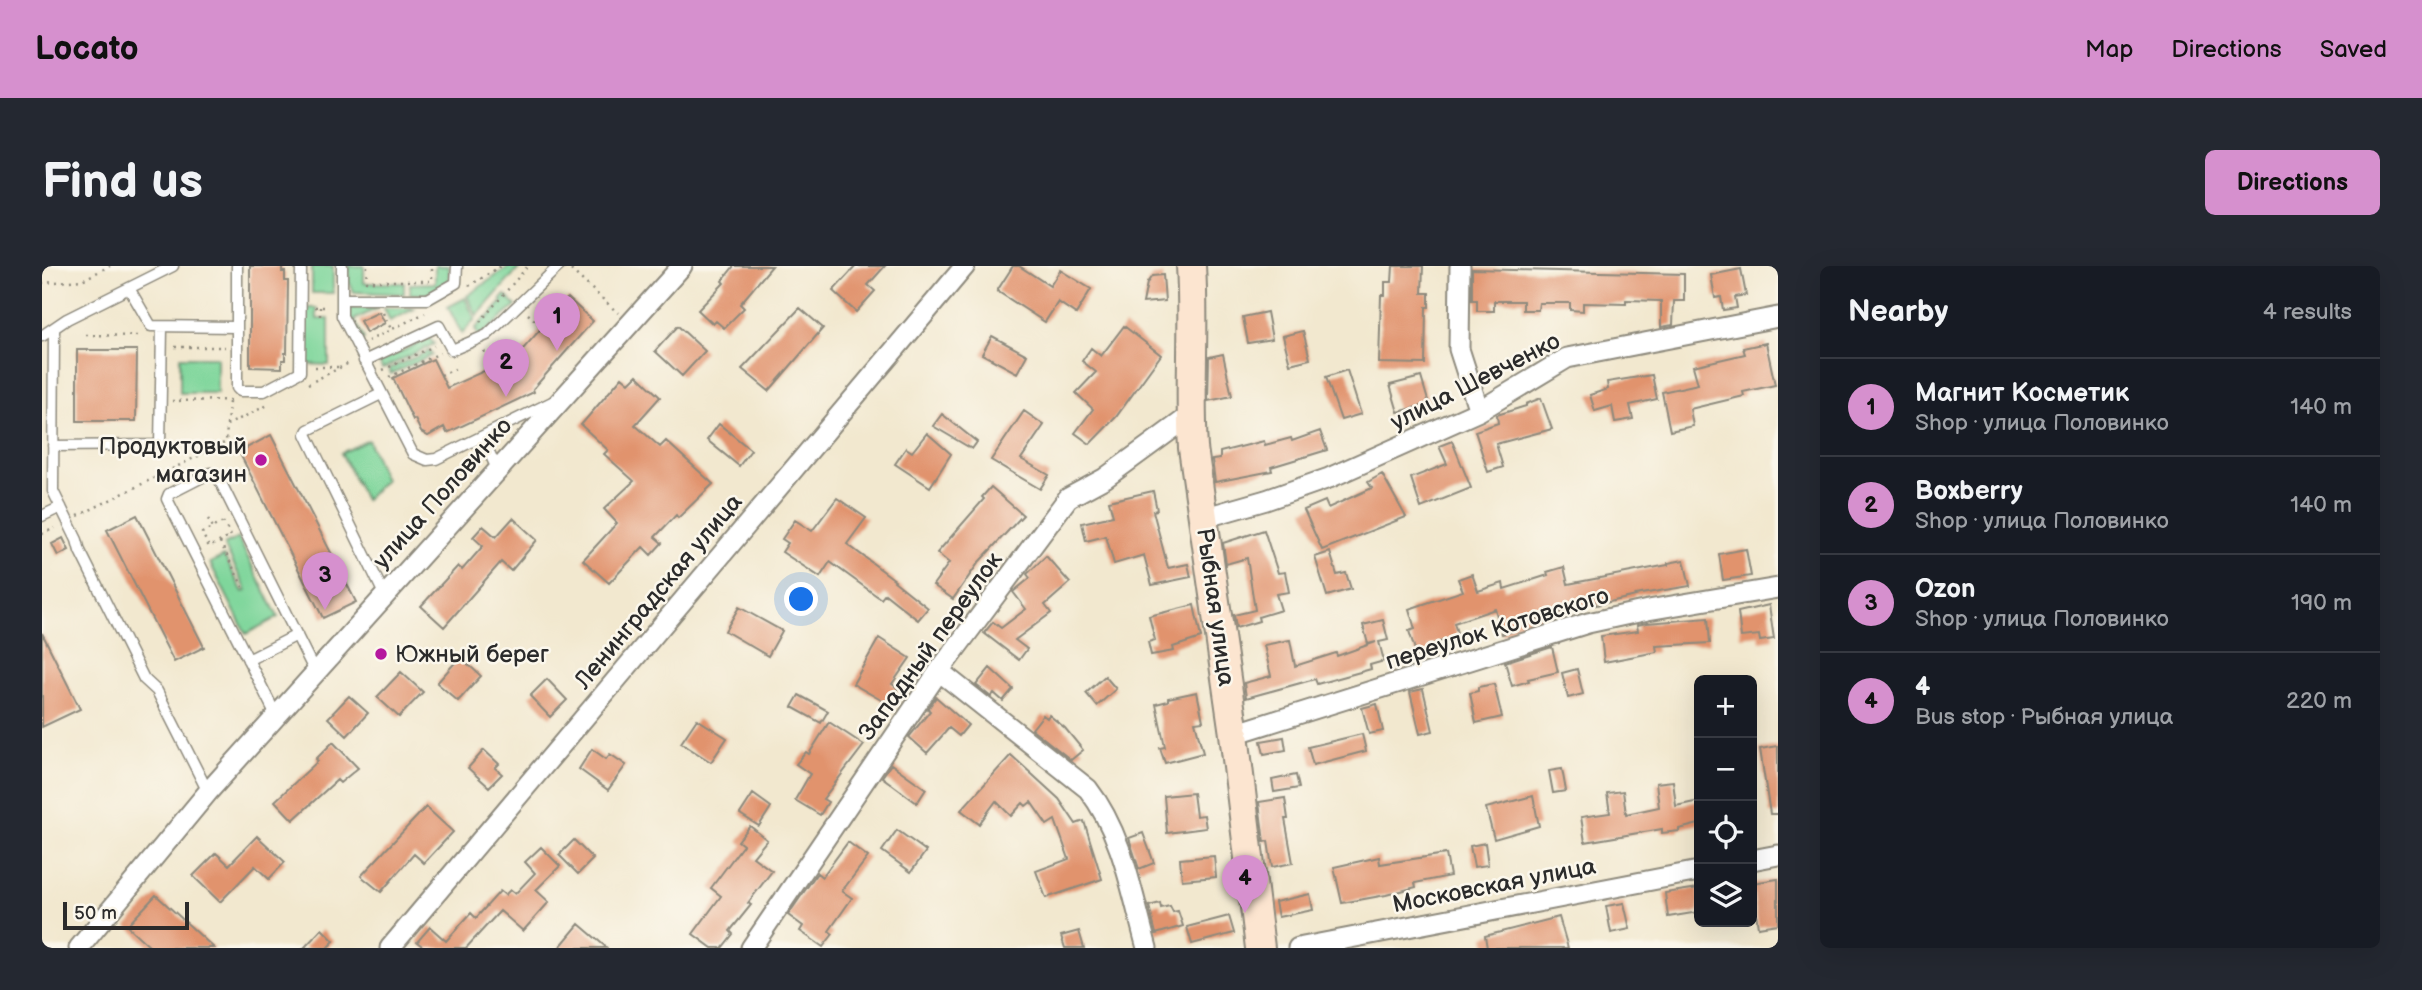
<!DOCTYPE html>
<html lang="en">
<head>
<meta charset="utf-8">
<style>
  :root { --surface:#171b24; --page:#242831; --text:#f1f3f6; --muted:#9ea1a6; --line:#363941; --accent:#d690ce }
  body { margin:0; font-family:"Balsamiq Sans",sans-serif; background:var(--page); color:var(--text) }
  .controls { position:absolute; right:21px; bottom:21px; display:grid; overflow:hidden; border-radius:10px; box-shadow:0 7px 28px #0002 }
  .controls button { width:63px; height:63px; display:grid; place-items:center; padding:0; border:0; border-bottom:2px solid var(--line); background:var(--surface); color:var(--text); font:35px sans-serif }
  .scale { position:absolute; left:21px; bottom:18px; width:126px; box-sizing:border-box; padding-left:7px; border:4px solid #2b2b2b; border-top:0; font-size:19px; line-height:24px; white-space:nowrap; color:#2b2b2b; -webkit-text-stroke:5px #fbf7ec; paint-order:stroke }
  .you { position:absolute; left:760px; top:334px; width:24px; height:24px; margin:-18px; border:5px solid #fff; border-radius:50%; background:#1a73e8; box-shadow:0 0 0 10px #1a73e833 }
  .badge { display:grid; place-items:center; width:46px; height:46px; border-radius:50%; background:var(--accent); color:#111; font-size:23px; font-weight:700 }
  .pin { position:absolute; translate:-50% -58px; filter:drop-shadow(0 2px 4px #0008) }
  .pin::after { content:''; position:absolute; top:37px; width:24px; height:21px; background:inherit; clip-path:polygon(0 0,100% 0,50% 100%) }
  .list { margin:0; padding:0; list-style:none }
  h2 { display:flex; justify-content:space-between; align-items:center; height:91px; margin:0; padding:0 28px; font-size:30px }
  h2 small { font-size:23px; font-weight:400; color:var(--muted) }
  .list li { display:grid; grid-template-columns:46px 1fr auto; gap:21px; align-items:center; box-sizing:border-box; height:98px; padding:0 28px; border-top:2px solid var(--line) }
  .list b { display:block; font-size:26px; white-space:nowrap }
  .list p { margin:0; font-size:23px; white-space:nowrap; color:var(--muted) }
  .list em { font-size:23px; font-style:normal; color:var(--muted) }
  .icon { flex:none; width:38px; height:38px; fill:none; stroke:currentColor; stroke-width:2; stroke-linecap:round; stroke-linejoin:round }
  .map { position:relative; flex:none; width:1736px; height:682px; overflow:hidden; border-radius:10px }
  header { display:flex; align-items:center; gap:42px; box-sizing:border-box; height:98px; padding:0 35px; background:var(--accent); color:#111 }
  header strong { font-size:33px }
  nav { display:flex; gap:38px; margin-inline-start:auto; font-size:24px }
  .intro { display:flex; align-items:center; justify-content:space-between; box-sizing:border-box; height:168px; padding:0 42px }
  h1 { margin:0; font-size:49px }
  .button { padding:18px 32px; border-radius:10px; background:var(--accent); color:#111; font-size:24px; font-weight:700 }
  main { display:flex; gap:42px; padding:0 42px }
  aside { flex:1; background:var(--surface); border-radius:10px; box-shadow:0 7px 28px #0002 }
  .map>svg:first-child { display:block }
</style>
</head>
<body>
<header>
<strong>Locato</strong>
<nav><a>Map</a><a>Directions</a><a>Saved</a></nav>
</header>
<div class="intro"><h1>Find us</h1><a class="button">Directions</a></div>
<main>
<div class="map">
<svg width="1736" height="682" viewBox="0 0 1736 682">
  <rect width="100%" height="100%" fill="#fbf7ec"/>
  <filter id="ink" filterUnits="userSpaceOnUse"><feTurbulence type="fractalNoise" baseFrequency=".0143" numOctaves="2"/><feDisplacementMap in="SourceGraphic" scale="14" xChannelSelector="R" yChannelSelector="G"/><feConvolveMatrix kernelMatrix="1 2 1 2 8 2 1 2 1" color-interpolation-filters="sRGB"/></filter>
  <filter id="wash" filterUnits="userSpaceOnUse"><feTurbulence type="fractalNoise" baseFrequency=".00686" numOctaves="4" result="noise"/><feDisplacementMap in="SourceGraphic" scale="28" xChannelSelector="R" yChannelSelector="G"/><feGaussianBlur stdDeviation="1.57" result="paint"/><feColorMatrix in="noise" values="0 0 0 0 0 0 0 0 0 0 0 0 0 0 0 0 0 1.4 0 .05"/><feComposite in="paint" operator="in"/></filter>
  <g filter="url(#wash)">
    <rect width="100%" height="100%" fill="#f2e8cf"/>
    <path fill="#7fd69b" stroke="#558063" stroke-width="2" d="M270 0H291V27H270Z
      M307 0H322V17H362V28L312 26 307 16Z
      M393 0H407V15L384 28H368V18L393 17Z
      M468 0H479L435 50 425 30Z
      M463 29 474 40 437 71 433 63 444 51 446 52 460 36 458 34Z
      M423 32 433 53 420 68 406 41Z
      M263 42H275V53H287V99L263 98Z
      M304 42H336L312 54 322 73 317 76 304 50Z
      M342 42H374L348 55Z
      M387 72 392 78 340 103 338 98 341 94Z
      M387 85 390 89 349 108 347 103Z
      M138 91H175V127H138Z
      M326 174 343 214 323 234 299 187Z
      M196 272 236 351 204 368 168 297 182 290 201 326 205 325 182 279Z"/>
    <g id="blocks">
      <path fill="#e1936d" d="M208 0H240V6H243V15H246L245 87H243V94H240V102L208 101Z
        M692 0H730L698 38 702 42 682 62 674 55 671 58 656 44 682 17 680 15Z
        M814 0H843L826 19 833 25 814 46 791 25Z
        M971 0H977L1008 20 1018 4 1049 23 1034 48 1016 36 1003 56 955 25Z
        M1351 0H1381L1380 27H1387V41H1384L1383 98 1337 97 1339 29H1343V16H1350Z
        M1430 3 1642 8V35H1632L1631 59 1619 61V35L1584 34V38L1541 37V45L1528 44V37H1497L1496 44H1481V35H1452V45H1435V34H1430Z
        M1699 3 1704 29 1693 31 1695 42 1681 44 1679 31 1673 32 1669 9Z
        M1121 9 1123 35 1101 37 1105 17 1110 10Z
        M526 32 551 55 491 123 492 126 405 167 402 161 386 170 379 166 373 153 371 154 351 112 391 93 405 122 475 90Z
        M758 42 781 62 727 125 700 103Z
        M337 46 343 57 324 67 318 55Z
        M1225 46 1230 73 1206 77 1201 51Z
        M636 60 663 85 640 110 613 85Z
        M1082 60 1119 89 1074 151 1048 178 1033 167 1051 143 1034 127 1054 106 1040 95 1049 82 1059 90Z
        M1261 65 1268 93 1248 98 1241 70Z
        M950 70 985 89 975 107 940 88Z
        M1724 77 1733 119 1701 126 1702 130 1648 143 1651 160 1628 165 1620 126 1656 118 1651 100 1703 88 1701 82Z
        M35 84H95L94 155H35Z
        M1181 88 1190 130 1166 135 1167 91Z
        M1305 104 1319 148 1299 154 1284 111Z
        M595 109 618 131 593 159 618 181 624 175 671 218 636 252 634 249 613 271 620 277 609 289 601 281 567 317 541 294 575 257 562 243 592 215 562 188 566 184 539 159 580 111 587 117Z
        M1610 109 1615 133 1588 139 1591 153 1573 156 1570 140 1553 145 1548 129 1566 123 1565 116Z
        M1379 111 1387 138 1356 146 1348 119Z
        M1499 132 1510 163 1454 178 1461 201 1446 206 1433 165 1456 157 1455 149 1484 140V138Z
        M982 145 1002 159 979 193 1007 209 998 223 949 194Z
        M900 148 935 176 930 183 891 160Z
        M677 158 709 184 697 200 665 174Z
        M1278 165 1285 184 1229 201 1230 205 1173 216 1170 194 1178 193V186L1222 175 1223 179 1249 172 1250 175Z
        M885 167 909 188 888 221 853 198 864 182 870 186Z
        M229 169 314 336 281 352 197 186Z
        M1410 175 1429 222 1379 242 1369 212 1405 198 1397 180Z
        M1340 208 1364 251 1280 284 1262 244 1283 235 1286 242 1330 222 1326 216Z
        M949 221 981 249 937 296 911 333 891 319 907 297 895 287 942 233 940 231Z
        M1111 225 1115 244 1111 245 1126 302 1146 298 1149 311 1110 319 1102 289 1072 298 1064 270 1044 275 1040 257 1071 250 1067 235Z
        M795 232 824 252 805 278 853 314 852 315 886 342 876 354 843 328 839 333 788 296 778 311 740 286 746 277 740 273 753 254 770 265Z
        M95 249 162 381 132 396 65 264Z
        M471 252 495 274 469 305 459 296 402 361 379 340 416 300 420 304 441 280 431 271 441 260 454 271Z
        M1222 264 1236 307 1243 306 1247 326 1234 328 1239 344 1216 351 1217 355 1194 362 1192 349 1213 344 1205 292 1184 298 1181 277Z
        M21 272 27 284 16 290 10 278Z
        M1704 283 1709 310 1681 314 1677 288Z
        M1288 286 1295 309 1304 307 1309 323 1285 330 1273 291Z
        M1004 290 1028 317 1003 339 1009 347 973 374 985 383 977 394 942 367 951 356 959 362 984 343 971 326 988 312 985 308Z
        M1642 294 1648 320 1593 329 1594 330 1554 339 1553 336 1473 360 1475 364 1460 368 1453 343 1412 357 1416 370 1386 380 1388 386 1375 390 1367 365 1373 363 1367 343 1421 325 1416 313 1430 308 1436 325 1461 317 1462 323 1506 309 1505 306 1522 301 1526 318 1626 299V297Z
        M1152 339 1159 372 1131 381 1132 385 1109 389 1106 376 1113 374 1107 350Z
        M1727 339 1732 373 1718 375 1717 369 1699 371 1696 346Z
        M697 341 740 365 726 390 683 365Z
        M1666 352 1668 377 1614 380 1615 386 1562 396 1559 370 1596 365 1595 359 1605 357Z
        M1341 354 1346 374 1337 376 1342 395 1328 399 1329 403 1275 418 1273 413 1204 432 1202 417 1229 410 1222 379 1248 374 1253 400 1294 387 1295 390 1334 376 1326 378 1321 359Z
        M0 367 38 443 0 461Z
        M837 372 868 392 850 418 856 422 846 438 811 418Z
        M1510 381 1516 406 1486 413 1487 415 1470 420 1463 396Z
        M418 391 439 410 416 435 395 417Z
        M948 402 971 423 961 435 952 427 949 431 934 419Z
        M1535 403 1541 428 1526 432 1520 407Z
        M359 406 381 426 357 451 335 431Z
        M1063 410 1074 423 1055 440 1044 427Z
        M505 413 525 434 508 451 488 430Z
        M1452 418 1460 451 1434 457 1428 427 1436 425V421Z
        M1381 423 1391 465 1378 468 1368 426Z
        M1155 426 1161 455 1153 456 1161 487 1123 497 1118 482 1123 481 1114 438 1126 435V432Z
        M757 429 786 445 779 457 750 441Z
        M307 430 326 447 305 470 286 452Z
        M894 431 926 459 917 470 907 462 885 487 867 471 888 445 886 443Z
        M1335 438 1341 465 1327 468 1320 442Z
        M1001 449 1005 452 1007 449 1023 462 1041 484 1029 494 990 463Z
        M655 453 685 472 669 496 639 477Z
        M787 456 822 479 781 533 786 536 778 549 753 534 768 508 754 498 764 486 767 488Z
        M1320 468 1324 485 1271 499 1266 481Z
        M1242 471 1244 484 1222 488 1219 475Z
        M291 476 316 502 298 517 295 514 251 554 233 535 276 495 274 493Z
        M1736 480V548H1728L1718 483Z
        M550 483 564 493 568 488 584 499 566 524 537 503Z
        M442 484 457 498 453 502 460 508 447 521 426 502Z
        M969 489 1017 533 1034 558 1042 555 1060 613 1004 632 994 605 1027 593 1013 554 1005 559 989 536 984 540 981 537 969 550 954 535 937 558 919 544Z
        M849 498 884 523 875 537 840 511Z
        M1520 503 1524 525 1511 527 1507 505Z
        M1254 509 1257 522 1232 526 1230 514Z
        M1631 515 1634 540 1657 535V558L1637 563V565L1620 567V563L1543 576 1539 551 1568 547 1565 527 1581 525 1584 548 1617 541 1614 517Z
        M1151 527 1154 550 1162 549 1164 562 1125 567 1122 530Z
        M711 528 729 541 717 560 698 548Z
        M1491 530 1497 560 1452 573 1444 542Z
        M1243 532 1246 553H1243L1251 597 1230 601 1226 575 1222 576 1217 536Z
        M384 541 411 566 382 597 372 588 339 626 319 610Z
        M708 560 725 574 711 591 730 605 706 637 709 639 688 665 691 668 680 682H670L651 668 679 630 669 622 701 579 696 575Z
        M855 564 884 585 869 606 840 585Z
        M1101 567 1112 597 1097 603 1087 572Z
        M215 570 243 596 227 613 213 600 178 636 151 610 174 587 187 599Z
        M532 574 551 593 536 608 517 589Z
        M806 576 826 591 800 625 810 632 787 665 791 668 781 681 758 665 761 660 746 649 775 607 780 611Z
        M1443 577 1446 599 1432 601 1428 580Z
        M499 581 518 600 494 624 507 636 481 665 458 645 424 682H383L375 676 388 661 404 675 429 647 434 652 458 625 463 629 468 624 473 628 493 607 483 596Z
        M1404 588 1408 610 1373 617 1374 621 1344 629 1300 637 1292 601 1337 591 1338 598Z
        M1172 590 1174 611 1140 614 1138 593Z
        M1736 613V658L1716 661 1710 617Z
        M1657 622V646L1626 651 1623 627Z
        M1268 628 1271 644 1236 651 1233 636Z
        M114 629 172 682H109L85 660Z
        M1118 637 1119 642 1128 640 1131 646 1136 645 1141 660 1114 668 1107 640Z
        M1582 637 1588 663 1569 667 1564 640Z
        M1187 650 1192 667 1150 678 1145 661Z
        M1517 651 1526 682H1445L1443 670Z
        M537 658 565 682H517Z
        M280 663 292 675 285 682H262Z
        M1037 665 1042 682H1023L1019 670Z"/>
    </g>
  </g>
  <g filter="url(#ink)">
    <use href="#blocks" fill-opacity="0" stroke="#8e8a7d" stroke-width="2"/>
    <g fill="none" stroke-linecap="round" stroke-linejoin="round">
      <g stroke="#8e8a7d" stroke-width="13">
        <path id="lane" d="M195 0V122L198 125H222L258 106 259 0
          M300 0V50L371 188 385 194 394 193 510 136
          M87 22 109 60 195 61
          M300 33H386L414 17 415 0
          M12 64 11 225 35 274 38 285 102 413 115 425 166 526
          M0 70 25 53 131 0
          M322 95 397 60 410 84 445 69 517 0
          M339 128 266 164 264 168 342 328
          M440 171 455 203
          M11 180 118 179 120 61
          M0 250 19 241
          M206 394 255 369
          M234 449 125 233 127 228 168 207 175 209 273 406"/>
      </g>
      <g stroke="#8e8a7d" stroke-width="23">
        <path id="street" d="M1418 0 1417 83 1437 145
          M1161 252 1224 234 1287 212 1437 145 1525 92 1736 51
          M897 405 1046 523C1081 568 1090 628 1105 682
          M1192 468 1546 357 1606 344 1736 322
          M1710 594 1736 589
          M37 682 166 526 640 0
          M348 682 923 0
          M709 682 897 405 1026 232 1063 212 1149 149
          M1256 682 1657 605"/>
      </g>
      <g stroke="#8e8a7d" stroke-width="32">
        <path id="secondary" d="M1149 0C1153 61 1147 121 1151 182L1192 468 1218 682"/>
      </g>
      <path stroke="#8e8a7d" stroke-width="2.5" stroke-dasharray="2 5" stroke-linecap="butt" d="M325 0 324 15H390V0
        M0 3 5 0
        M529 4 576 47
        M0 17 40 14 68 0
        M427 20 459 0
        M273 41H287
        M278 41V53
        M341 47 349 63
        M486 48 500 61
        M438 56 486 0
        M44 69 100 70
        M326 75 383 47
        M133 81H183
        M442 85 450 101
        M273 101H297
        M341 104 392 80
        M399 109 413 103
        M347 111 398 87
        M266 118 309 96
        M130 135 189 134
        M185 159 187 136
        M36 250 184 176 185 159 226 139
        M166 253 171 261
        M181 256 189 270 167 281 160 267Z
        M0 268 13 262
        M178 276 203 325"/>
      <use href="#lane" stroke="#fff" stroke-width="10"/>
      <use href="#street" stroke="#fff" stroke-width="19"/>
      <use href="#secondary" stroke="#fce5d0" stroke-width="28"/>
    </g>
  </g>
  <g fill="#b5179e" stroke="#fbf7ec" stroke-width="2.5">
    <circle cx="219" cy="194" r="7"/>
    <circle cx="339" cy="388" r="7"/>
  </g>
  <g text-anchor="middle" stroke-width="5" stroke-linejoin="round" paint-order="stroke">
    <g font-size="24" fill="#2b2b2b" stroke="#fbf7ec">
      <text transform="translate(1433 115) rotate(-27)" y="8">улица Шевченко</text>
      <text transform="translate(400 227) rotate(-48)" y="8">улица Половинко</text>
      <text transform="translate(616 325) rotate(-50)" y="8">Ленинградская улица</text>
      <text transform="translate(1174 341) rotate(82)" y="8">Рыбная улица</text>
      <text transform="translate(1455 362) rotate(-17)" y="8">переулок Котовского</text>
      <text transform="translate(888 380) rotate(-54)" y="8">Западный переулок</text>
      <text transform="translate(1452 619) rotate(-11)" y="8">Московская улица</text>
    </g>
    <g font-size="24" fill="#2b2b2b" stroke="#fbf7ec" text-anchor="end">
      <text x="205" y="188">Продуктовый<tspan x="205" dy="28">магазин</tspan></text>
      <text x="353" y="396" text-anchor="start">Южный берег</text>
    </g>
  </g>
</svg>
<div class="controls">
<button>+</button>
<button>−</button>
<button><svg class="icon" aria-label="locate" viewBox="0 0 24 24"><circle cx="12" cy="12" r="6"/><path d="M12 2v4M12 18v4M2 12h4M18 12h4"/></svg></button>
<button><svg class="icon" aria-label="layers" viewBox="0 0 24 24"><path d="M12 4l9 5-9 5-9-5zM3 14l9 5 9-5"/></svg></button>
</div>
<div class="scale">50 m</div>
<div class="you"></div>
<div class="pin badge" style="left:515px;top:85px">1</div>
<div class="pin badge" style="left:464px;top:131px">2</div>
<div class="pin badge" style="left:283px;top:344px">3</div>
<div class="pin badge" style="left:1203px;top:647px">4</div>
</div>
<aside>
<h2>Nearby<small>4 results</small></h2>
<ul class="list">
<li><span class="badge">1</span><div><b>Магнит Косметик</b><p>Shop · улица Половинко</p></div><em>140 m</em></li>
<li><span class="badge">2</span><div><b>Boxberry</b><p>Shop · улица Половинко</p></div><em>140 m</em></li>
<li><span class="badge">3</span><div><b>Ozon</b><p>Shop · улица Половинко</p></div><em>190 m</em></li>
<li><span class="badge">4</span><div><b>4</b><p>Bus stop · Рыбная улица</p></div><em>220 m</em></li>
</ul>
</aside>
</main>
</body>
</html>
